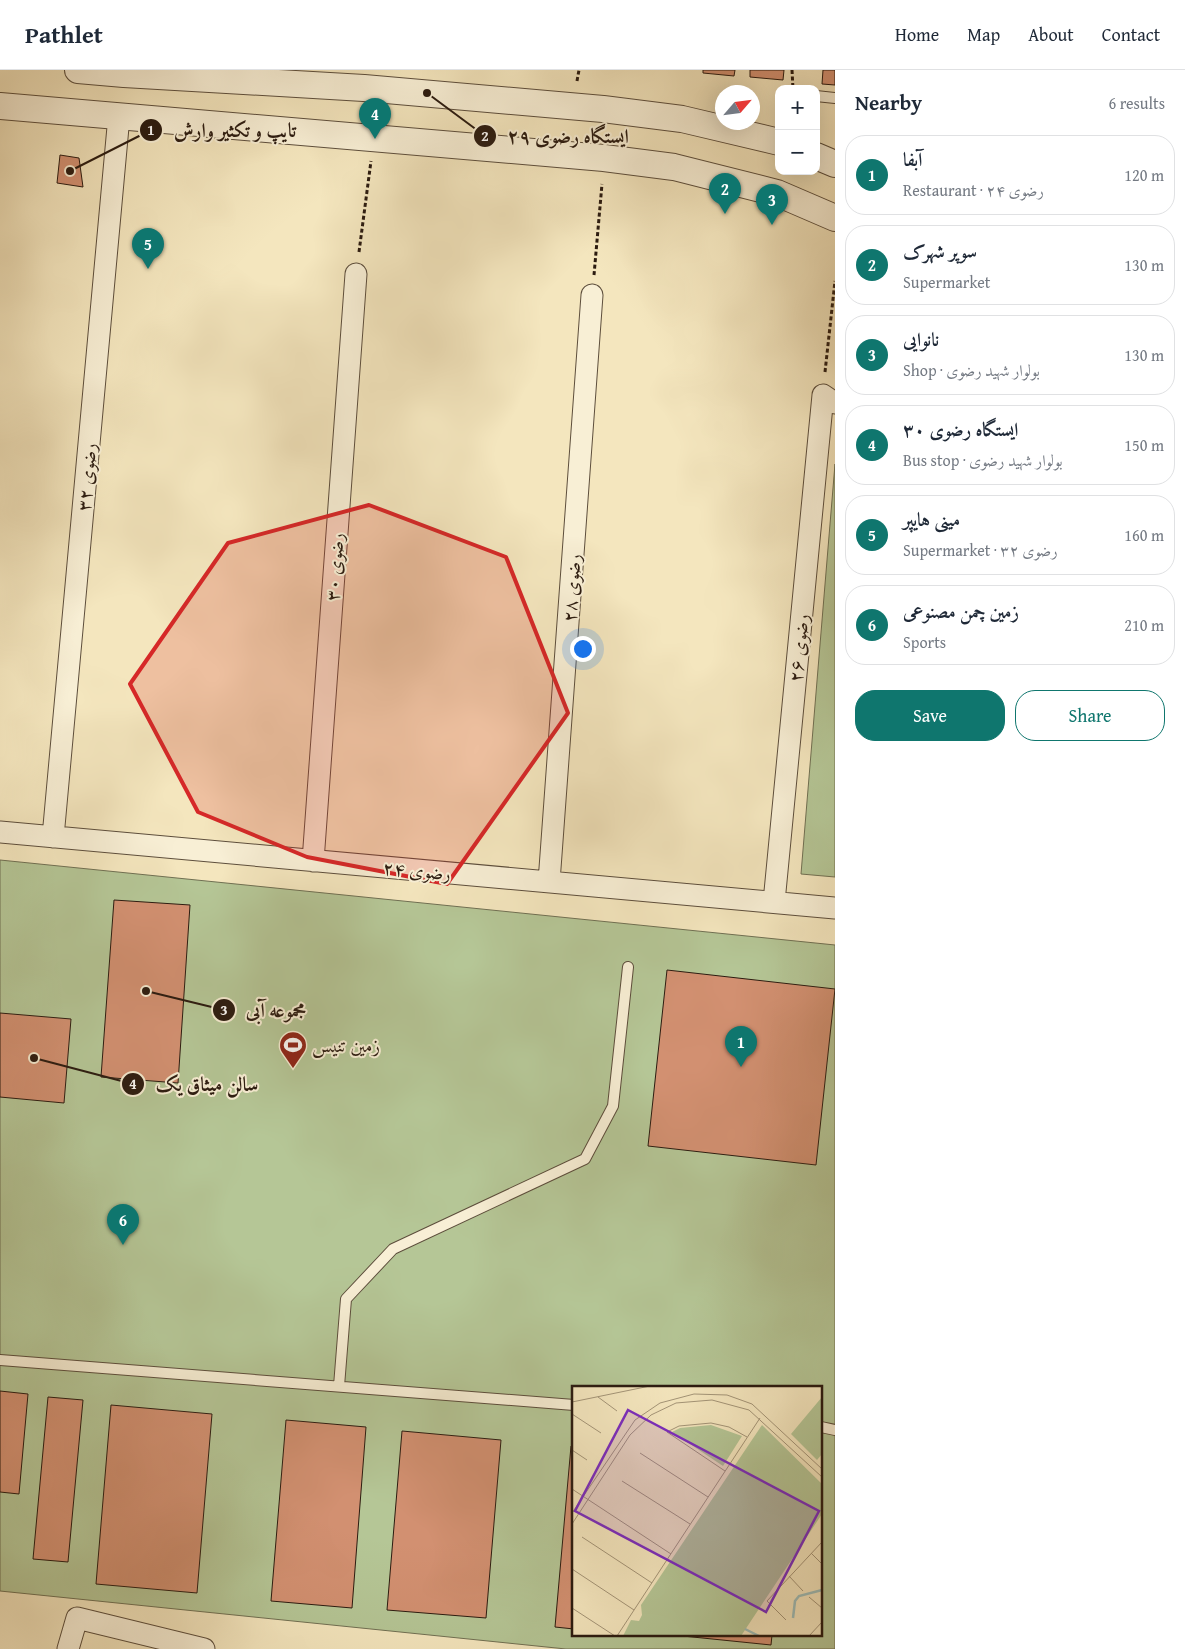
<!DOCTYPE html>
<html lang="en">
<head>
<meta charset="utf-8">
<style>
  :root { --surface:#fff; --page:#f6f6f7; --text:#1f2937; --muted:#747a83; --line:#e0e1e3; --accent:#0f766e }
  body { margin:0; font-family:"Gentium Book Plus",Amiri,serif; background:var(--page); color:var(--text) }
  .controls { position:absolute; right:15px; top:15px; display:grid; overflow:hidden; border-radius:10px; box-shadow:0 5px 20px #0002 }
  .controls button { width:45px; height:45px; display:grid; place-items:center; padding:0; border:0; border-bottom:1px solid var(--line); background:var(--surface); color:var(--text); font:25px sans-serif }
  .compass { position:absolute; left:715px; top:15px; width:45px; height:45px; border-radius:50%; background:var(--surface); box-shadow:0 5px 20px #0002; rotate:62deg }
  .you { position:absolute; left:582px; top:578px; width:18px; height:18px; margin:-12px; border:4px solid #fff; border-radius:50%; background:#1a73e8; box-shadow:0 0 0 8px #1a73e833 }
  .badge { display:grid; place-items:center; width:32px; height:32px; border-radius:50%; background:var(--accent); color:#fff; font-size:16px; font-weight:700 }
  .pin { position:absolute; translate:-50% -41px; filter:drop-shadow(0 1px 2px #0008) }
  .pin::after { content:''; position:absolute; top:26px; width:18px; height:15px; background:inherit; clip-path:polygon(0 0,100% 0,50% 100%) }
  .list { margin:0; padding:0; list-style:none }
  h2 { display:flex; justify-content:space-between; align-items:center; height:65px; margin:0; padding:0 20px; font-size:21px }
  h2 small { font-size:16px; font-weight:400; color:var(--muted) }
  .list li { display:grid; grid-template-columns:32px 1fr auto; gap:15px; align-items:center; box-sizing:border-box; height:80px; margin:0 10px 10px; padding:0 10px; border:1px solid var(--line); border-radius:20px }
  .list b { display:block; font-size:19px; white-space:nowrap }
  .list p { margin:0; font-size:16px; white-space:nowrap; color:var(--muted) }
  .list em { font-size:16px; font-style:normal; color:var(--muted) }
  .actions { display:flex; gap:10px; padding:15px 20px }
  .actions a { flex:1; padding:11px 0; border:1px solid var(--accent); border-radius:20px; text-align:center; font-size:18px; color:var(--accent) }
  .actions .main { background:var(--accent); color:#fff }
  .map { position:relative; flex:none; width:835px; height:1579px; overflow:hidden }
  header { display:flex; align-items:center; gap:30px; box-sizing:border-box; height:70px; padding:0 25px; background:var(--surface); border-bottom:1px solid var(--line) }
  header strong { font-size:24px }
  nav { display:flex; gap:28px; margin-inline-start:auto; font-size:18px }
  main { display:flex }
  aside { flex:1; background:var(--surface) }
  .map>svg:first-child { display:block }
</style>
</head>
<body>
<header>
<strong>Pathlet</strong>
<nav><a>Home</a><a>Map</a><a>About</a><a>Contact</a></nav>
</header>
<main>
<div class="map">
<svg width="835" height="1579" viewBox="0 0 835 1579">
  <rect width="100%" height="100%" fill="#f4e6be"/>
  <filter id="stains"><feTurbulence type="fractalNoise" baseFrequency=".004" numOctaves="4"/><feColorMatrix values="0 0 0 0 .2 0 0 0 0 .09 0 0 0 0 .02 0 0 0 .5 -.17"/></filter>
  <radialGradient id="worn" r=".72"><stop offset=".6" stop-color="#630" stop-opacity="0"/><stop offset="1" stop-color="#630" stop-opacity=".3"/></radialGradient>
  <path fill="#b5c696" stroke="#707053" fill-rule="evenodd" d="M835 394V807L801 804Z
    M0 790 835 875V1579H566L0 1521ZM574 1318H821V1565H574Z"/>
  <path fill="#d29071" stroke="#2b1b10" d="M703 0H735L734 6 703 3Z
    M750 0H784L783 10 750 7Z
    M823 0H835V15L822 14Z
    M60 85 79 88 83 117 57 113Z
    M114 830 190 835 178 1013 101 1007Z
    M667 900 835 919 816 1095 648 1076Z
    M0 943 71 949 64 1033 0 1027Z
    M0 1321 28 1324 19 1424 0 1422Z
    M48 1327 83 1330 68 1492 33 1489Z
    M111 1335 212 1344 197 1523 96 1514Z
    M286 1350 366 1357 352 1538 271 1531Z
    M402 1361 501 1370 486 1548 387 1540Z
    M571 1376H574V1559L555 1557Z
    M673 1565H772L771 1575Z"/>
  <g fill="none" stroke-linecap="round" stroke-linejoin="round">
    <g stroke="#5d4e3c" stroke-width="12">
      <path id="service" d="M816 26 835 28
        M0 1290 574 1335
        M339 1316 346 1229 393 1179 585 1089 613 1036 628 897
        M821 1357 835 1360"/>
    </g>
    <g stroke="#5d4e3c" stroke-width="23">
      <path id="minor" d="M0 762 835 838
        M53 767 119 46
        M313 791 356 204
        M549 812 592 225
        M774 832 823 325 835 333
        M68 1579 77 1548 204 1579"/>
    </g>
    <g stroke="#5d4e3c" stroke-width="28">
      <path id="tertiary" d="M78 0 124 4 364 18 603 39 682 49 779 72
        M0 36 604 88 674 97 777 123 835 148
        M816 86 835 94"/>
    </g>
    <path stroke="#2b1b10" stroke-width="3" stroke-dasharray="4 2.5" stroke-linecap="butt" d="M792 0 793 19
      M577 11 579 0
      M359 182 371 91
      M594 205 602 114
      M825 302 835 211"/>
    <use href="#service" stroke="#f8efd5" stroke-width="10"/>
    <use href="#minor" stroke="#f8efd5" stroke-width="21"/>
    <use href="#tertiary" stroke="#f8efd5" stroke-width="26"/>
  </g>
  <path fill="#d62828" fill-opacity="0.2" stroke="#d62828" stroke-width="4" stroke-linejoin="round" d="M369 435 506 487 568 643 447 814 307 787 198 742 130 614 228 473Z"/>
  <defs>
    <g id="stadium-pin" transform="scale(1.4375)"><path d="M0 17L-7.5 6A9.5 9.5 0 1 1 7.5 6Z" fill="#8f2418" stroke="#f8efd5"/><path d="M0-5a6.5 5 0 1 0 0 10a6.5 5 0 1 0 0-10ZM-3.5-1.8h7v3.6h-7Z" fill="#fff"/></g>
  </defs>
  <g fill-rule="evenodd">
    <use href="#stadium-pin" x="293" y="975"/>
  </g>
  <g text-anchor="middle" stroke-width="4" stroke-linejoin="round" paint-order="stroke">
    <g font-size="19" fill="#2b1b10" stroke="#f8efd5">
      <text transform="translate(86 407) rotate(-85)" y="7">رضوی ۳۲</text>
      <text transform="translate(334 497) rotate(-86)" y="7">رضوی ۳۰</text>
      <text transform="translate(571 518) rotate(-86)" y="7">رضوی ۲۸</text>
      <text transform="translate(798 578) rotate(-84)" y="7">رضوی ۲۶</text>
      <text transform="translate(417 800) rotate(5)" y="7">رضوی ۲۴</text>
    </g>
    <g font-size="19" fill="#2b1b10" stroke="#f8efd5" text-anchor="start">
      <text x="312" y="982">زمین تنیس</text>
    </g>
  </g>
  <g transform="translate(572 1316)">
    <rect width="250" height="250" fill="#f4e6be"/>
    <path d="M250 11V68L245 74 219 48ZM139 39 170 50 151 80 100 46 108 42ZM190 39 250 98V128L169 250H51L59 234 67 235 70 229 69 219Z" fill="#b5c696"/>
    <path fill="none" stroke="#9ebeba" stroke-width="2.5" d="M221 232 223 215 227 210 250 204M173 243 187 250"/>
    <path fill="none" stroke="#a49578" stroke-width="1" d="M26 11 45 25M0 16 78 0M0 28 29 47M0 64 15 74M68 67 136 111M153 85 95 46 107 40 139 37 157 41 175 51M50 95 118 138M0 103 99 168M0 127 63 34 88 17 122 8 155 9 180 18 250 83M0 138 58 49 79 29 104 17 140 14 177 24 250 91M10 151 80 197M239 167 250 178M0 183 62 224M217 190 231 205M237 211 250 222M0 222 43 250M214 234 195 215 250 156M45 250 188 32M237 250 250 236"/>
    <path fill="#7b2cbf" fill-opacity="0.15" stroke="#7b2cbf" stroke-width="2.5" d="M56 24 247 125 194 226 3 125Z"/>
    <rect width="250" height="250" fill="none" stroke="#2b1b10" stroke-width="2.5"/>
  </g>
  <path fill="none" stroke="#2b1b10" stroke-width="2" d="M70 101L151 60M427 23L485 66M146 921L224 940M34 988L133 1014"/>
  <g fill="#2b1b10" stroke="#f8efd5" stroke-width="2">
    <circle cx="70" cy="101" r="5"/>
    <circle cx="427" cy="23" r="5"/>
    <circle cx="146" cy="921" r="5"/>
    <circle cx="34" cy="988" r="5"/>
    <circle cx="151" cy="60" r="12"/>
    <circle cx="485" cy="66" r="12"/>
    <circle cx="224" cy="940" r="12"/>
    <circle cx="133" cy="1014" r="12"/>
  </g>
  <g font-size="15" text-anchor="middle" font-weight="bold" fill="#fff">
    <text x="151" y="65">1</text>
    <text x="485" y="71">2</text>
    <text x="224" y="945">3</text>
    <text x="133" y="1019">4</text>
  </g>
  <g font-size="20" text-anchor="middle" font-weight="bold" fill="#2b1b10" stroke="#f8efd5" stroke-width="4" stroke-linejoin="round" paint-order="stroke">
    <text x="235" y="67">تایپ و تکثیر وارش</text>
    <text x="568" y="73">ایستگاه رضوی ۲۹</text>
    <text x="276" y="947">مجموعه آبی</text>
    <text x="207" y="1021">سالن میثاق یک</text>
  </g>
  <rect width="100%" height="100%" filter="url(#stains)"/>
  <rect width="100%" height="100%" fill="url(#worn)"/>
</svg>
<div class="controls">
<button>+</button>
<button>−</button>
</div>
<svg class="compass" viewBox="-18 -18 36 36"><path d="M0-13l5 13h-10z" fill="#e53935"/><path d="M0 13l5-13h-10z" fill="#747a83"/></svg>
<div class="you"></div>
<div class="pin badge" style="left:741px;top:997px">1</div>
<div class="pin badge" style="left:725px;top:144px">2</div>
<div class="pin badge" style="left:772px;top:155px">3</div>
<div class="pin badge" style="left:375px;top:69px">4</div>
<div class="pin badge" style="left:148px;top:199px">5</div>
<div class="pin badge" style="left:123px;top:1175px">6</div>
</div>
<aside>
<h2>Nearby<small>6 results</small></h2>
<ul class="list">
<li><span class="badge">1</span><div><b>آبفا</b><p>Restaurant · رضوی ۲۴</p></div><em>120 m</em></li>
<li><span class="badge">2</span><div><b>سوپر شهرک</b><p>Supermarket</p></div><em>130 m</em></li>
<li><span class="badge">3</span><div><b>نانوایی</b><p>Shop · بولوار شهید رضوی</p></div><em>130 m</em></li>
<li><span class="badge">4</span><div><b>ایستگاه رضوی ۳۰</b><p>Bus stop · بولوار شهید رضوی</p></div><em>150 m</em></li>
<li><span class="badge">5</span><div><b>مینی هایپر</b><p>Supermarket · رضوی ۳۲</p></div><em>160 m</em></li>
<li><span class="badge">6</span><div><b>زمین چمن مصنوعی</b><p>Sports</p></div><em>210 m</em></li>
</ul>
<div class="actions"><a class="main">Save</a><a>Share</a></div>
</aside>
</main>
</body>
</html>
